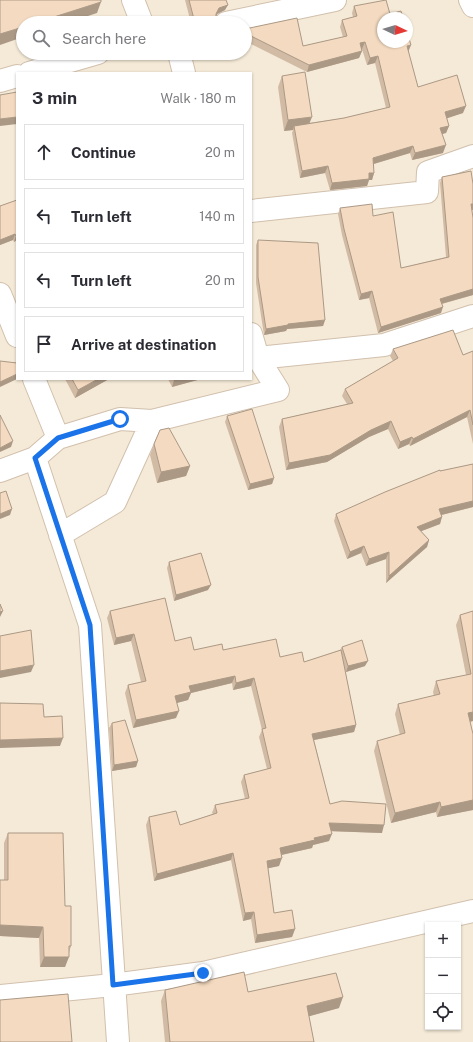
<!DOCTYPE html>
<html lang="en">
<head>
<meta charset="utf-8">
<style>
  :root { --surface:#fff; --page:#f2f2f3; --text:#2b2b33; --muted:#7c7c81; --line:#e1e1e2 }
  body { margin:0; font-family:"Public Sans",sans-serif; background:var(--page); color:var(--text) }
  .controls { position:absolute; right:12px; bottom:12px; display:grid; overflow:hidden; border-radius:0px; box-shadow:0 1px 3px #0004 }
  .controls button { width:36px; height:36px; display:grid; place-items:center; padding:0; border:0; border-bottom:1px solid var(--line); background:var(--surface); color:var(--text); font:20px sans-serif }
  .compass { position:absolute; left:377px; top:12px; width:36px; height:36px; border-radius:50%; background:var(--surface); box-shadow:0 1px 3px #0004; rotate:94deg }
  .stop { position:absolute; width:12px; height:12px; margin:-9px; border:3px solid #1a73e8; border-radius:50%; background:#fff }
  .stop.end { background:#1a73e8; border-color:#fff; box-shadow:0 1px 4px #0008 }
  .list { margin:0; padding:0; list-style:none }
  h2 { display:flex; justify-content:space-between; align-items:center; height:52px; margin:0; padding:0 16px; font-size:17px }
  h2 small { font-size:13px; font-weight:400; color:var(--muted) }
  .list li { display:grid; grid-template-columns:26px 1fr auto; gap:12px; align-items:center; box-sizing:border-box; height:56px; margin:0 8px 8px; padding:0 8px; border:1px solid var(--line); border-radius:0px }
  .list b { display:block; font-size:15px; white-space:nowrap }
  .list em { font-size:13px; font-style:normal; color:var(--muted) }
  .icon { flex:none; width:22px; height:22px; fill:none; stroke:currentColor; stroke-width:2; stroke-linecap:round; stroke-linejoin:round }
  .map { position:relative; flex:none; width:473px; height:1042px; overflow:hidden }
  .search { position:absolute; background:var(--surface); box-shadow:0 1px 3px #0004; left:16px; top:16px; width:236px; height:44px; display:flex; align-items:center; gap:10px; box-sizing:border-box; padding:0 14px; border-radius:22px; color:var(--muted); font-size:15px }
  .panel { position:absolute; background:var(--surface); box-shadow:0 1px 3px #0004; left:16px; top:72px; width:236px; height:308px; border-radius:0px }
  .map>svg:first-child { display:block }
</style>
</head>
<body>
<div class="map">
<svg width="473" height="1042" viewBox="0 0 473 1042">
  <rect width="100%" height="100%" fill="#fdf7e9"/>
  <path fill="#f5ead7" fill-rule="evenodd" d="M0 0H473V1042H0ZM383 18H407V42H383ZM23 23H245V53H23ZM17 73H251V379H17ZM428 925H458V1027H428Z"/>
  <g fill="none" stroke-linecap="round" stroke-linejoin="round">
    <g stroke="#d1c0ad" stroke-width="24">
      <path id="minor" d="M133 0 142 23
        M470 0 473 6
        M226 23 335 0
        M179 53 184 73
        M29 73 98 53
        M0 81 17 76
        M251 211 427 192 428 172 473 156
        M0 294 17 336
        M258 358 384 345 473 316
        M34 379 58 438 35 458 90 625 118 1042
        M58 438 120 419 152 421 278 390 258 358 251 334
        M0 471 35 458
        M60 535 115 502 152 421
        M0 996 113 985 203 973 473 911"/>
    </g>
    <use href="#minor" stroke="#fff" stroke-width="22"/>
  </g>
  <path fill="#d2bba5" d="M185 0H226L225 10 217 14 216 16V20L218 23H191Z
    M354 6 390 14 411 45 408 52 418 87 463 113 446 118 449 126 446 133 442 134 443 153 412 160 410 153 374 164V173L372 180H369L367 186 330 190 325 173 300 178 292 133 293 130 284 131 278 87 282 76 309 123 344 118 386 108 375 63 367 65 362 49H361L362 51 359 58 307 72 245 41V29L303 46 343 37 340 27 342 20 353 17 352 13Z
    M442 177 473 184V210H472L473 218V295L442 304 441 313 378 333 369 298 359 300 342 235 338 214 340 208 373 216 401 268 446 257 440 183Z
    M17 200V240L14 242 13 240 0 245V206Z
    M258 240 325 320 323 326 287 329 286 331 264 335 256 283V245Z
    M393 349 463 355 473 351V444L467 417 410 446 409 444 398 449 388 429 369 437 327 462 286 470 279 427 282 419 347 404 342 396 345 389 393 361 390 356Z
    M65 379H109L75 398Z
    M168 379H201L172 387Z
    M227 416 274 478 272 484 248 490 225 422Z
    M154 444 190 466 186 476 157 483 150 455Z
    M473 464V507L442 515 440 524 421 531 429 540 427 547 386 583V559L366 566 361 553 347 559 334 521 336 514 440 471Z
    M169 562 208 590 174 601 167 568Z
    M110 611 194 650H223L280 657 304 662 340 650 342 647 365 666 346 672 345 670 356 725 354 732 314 740 330 804 382 833 331 831 329 841 313 845 312 848 281 855 279 866 268 868 274 913 295 929 292 937 255 943 251 919 243 921 231 860 154 881 146 825 149 817 180 825 213 814 212 813 215 805 245 799 241 782 244 775 267 769 259 737 262 730 251 686 233 690 232 683 191 693 188 700 177 703 176 718 133 728 125 693 128 685 141 682 131 641 114 645 107 618Z
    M473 611V721L470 722 473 734V810L437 817 436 812 391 823 374 751 377 741 400 735 395 714 398 704 434 696 433 692 436 681 466 675 456 625 460 615Z
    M112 723 138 761 136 767 112 771 109 728Z
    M8 833 65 906 71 946 65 967H40L39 938 0 936V880H4V843Z
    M165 990 248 992 339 1008 309 1016 314 1042H165L161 1001Z"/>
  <path fill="#ab9986" d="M101 2 97 13 67 23H35Z
    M228 5 225 10 217 14 214 20 216 14 219 8Z
    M23 27V37L0 45V34Z
    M365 42 362 49 357 50 360 43Z
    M411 45 408 52 407 46Z
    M362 51 359 58 307 72 309 65Z
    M378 56 375 63 367 65 370 58Z
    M466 106 463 113 442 120 445 112Z
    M17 117V124L0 126V119Z
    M312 117 308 127 294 126 293 130 284 131 288 120Z
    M449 126 446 133 438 135 440 128Z
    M446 145 443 153 412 160 415 153Z
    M413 146 410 153 370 165 373 158Z
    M328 166 325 173 300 178 302 171Z
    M369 173H374L372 180H369L367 186 330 190 332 183Z
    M471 204H473V210L469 211Z
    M15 234 13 240 0 245V240Z
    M16 236H17V240L14 242Z
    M473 289V295L437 305 440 299Z
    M372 291 369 298 359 300 361 294Z
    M443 307 441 313 378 333 381 327Z
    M325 320 323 326 287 329 286 331 264 335 266 329 288 324Z
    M17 374V379L0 387V382Z
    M98 379H109L75 398 78 390Z
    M177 379H201L172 387 174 380Z
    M470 410 467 417 410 446 413 439Z
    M391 421 388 429 369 437 327 462 286 470 289 463Z
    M412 437 409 444 398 449 400 442Z
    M13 441 11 447 0 452V448Z
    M190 466 186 476 157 483 161 472Z
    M274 478 272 484 248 490 250 484Z
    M473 501V507L437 516 439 509Z
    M12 509 10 515 0 519V514Z
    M442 517 440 524 414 534 417 527Z
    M429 540 427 547 386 583 389 576Z
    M364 546 361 553 347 559 350 552Z
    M389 552 386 559 366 566 369 559Z
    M211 585 208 590 174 601 176 595Z
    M3 611 0 617V612Z
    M134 634 131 641 114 645 116 638Z
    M368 661 365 666 346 672 348 666Z
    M34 665 31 672 0 678V671Z
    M235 676 232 683 191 693 188 700 173 704 175 696 189 686Z
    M254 678 251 686 233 690 236 683Z
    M179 711 176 718 133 728 136 720Z
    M473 712V721L464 723 468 713Z
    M356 725 354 732 309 741 312 734Z
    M63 738 60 746 0 748V740Z
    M138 761 136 767 112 771 114 765Z
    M473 800V810L437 817 441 807Z
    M440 802 436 812 391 823 395 813Z
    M329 823 384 825 382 833 326 831Z
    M332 834 329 841 313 845 312 848 277 856 280 848 314 838Z
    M233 853 231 860 154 881 157 874Z
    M282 858 279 866 265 869 267 861Z
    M254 912 251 919 243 921 245 913Z
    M0 925 43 927 39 938 0 936Z
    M295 929 292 937 255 943 257 935Z
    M44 957H69L65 967H40Z
    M343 997 339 1008 303 1018 307 1006Z"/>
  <path fill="#f4dac0" stroke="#ab9986" d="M0 0H101V2L35 23H23V27L0 34Z
    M189 0H226L228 5 219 8 216 14V20L218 23H195Z
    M386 0 390 14 401 11 403 18H383V42H407V32L411 45 407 46 418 87 457 75 466 106 445 112 449 126 440 128 446 145 415 153 413 146 373 158 374 173H369V179L332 183 328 166 302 171 294 126 344 118 390 107 378 56 370 58 365 42 360 43 362 51 309 65 245 33V29L297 18 303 46 347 36 342 20 357 16 354 6Z
    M305 72 312 117 288 120 282 76Z
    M17 92V117L0 119V95Z
    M471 171 473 184V204H471L473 218V289L440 299 443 307 381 327 372 291 361 294 344 229 340 208 372 204 373 216 393 212 401 268 449 257 442 177Z
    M17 200V236H16L15 234 0 240V206Z
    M258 240 318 243 325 320 288 324V325L266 329 258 277Z
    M453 330 463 355 473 351V425L470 410 413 439 412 437 400 442 391 421 371 430 330 455 289 463 282 419 353 403 345 389 398 358 393 349Z
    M0 361 17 363V374L0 382Z
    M72 379H98L78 390Z
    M252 409 274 478 250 484 227 416Z
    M0 415 13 441 0 448Z
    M169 428 190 466 161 472 154 444 160 430Z
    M473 464V501L439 509 442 517 417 527 429 540 389 576V552L369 559 364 546 350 552 336 514 385 492 440 470V471Z
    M6 491 12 509 0 514V493Z
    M201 553 211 585 176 595 169 562Z
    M165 598 175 641 191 637 194 650 222 644 223 650 276 639 280 657 302 652 304 662 341 650 356 725 312 734 330 804 342 801 386 804 384 825 329 823 332 834 314 838 315 840 280 848 282 858 267 861 274 913 292 910 295 929 257 935 254 912 245 913 233 853 157 874 149 817 176 811 180 825 217 813 215 805 249 798 244 775 271 768 262 729 266 728 254 678 236 683 235 676 189 686 191 692 175 696 179 711 136 720 128 685 146 681 134 634 116 638 110 611Z
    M0 604 3 611 0 612Z
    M473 611V712L468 713 473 734V800L441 807 440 802 395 813 377 741 405 733 398 704 440 694 436 681 471 674 460 615Z
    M31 630 34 665 0 671V636Z
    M362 640 368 661 348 666 342 647Z
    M0 703 43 704 44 717 62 716 63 738 0 740Z
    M125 720 138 761 114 765 112 723Z
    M8 833H63L65 906H71V946H69V957H44L43 927 0 925V880H8Z
    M244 972 248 992 336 973 343 997 307 1006 314 1042H170L165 990Z
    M68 994 72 1042H0V1000Z"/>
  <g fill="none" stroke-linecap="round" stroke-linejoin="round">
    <path stroke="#1a73e8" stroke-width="5" d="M120 419 58 438 35 458 90 625 113 985 203 973"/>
  </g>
</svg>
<div class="controls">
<button>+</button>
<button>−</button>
<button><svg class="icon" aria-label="locate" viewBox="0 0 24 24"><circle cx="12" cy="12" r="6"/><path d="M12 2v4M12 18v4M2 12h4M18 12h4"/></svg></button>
</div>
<svg class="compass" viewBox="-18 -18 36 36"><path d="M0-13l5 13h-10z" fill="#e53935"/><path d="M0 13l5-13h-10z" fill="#7c7c81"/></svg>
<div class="stop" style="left:120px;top:419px"></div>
<div class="stop end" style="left:203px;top:973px"></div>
<div class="search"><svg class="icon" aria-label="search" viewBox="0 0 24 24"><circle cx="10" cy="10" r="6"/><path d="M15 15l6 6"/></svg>Search here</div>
<section class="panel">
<h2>3 min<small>Walk · 180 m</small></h2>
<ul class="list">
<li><svg class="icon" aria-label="ahead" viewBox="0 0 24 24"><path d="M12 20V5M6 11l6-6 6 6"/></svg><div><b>Continue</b></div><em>20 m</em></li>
<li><svg class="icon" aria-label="left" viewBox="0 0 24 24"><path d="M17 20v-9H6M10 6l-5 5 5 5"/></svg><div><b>Turn left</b></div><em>140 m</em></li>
<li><svg class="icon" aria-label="left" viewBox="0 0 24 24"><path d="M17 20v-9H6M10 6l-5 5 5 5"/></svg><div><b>Turn left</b></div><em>20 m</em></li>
<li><svg class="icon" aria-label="arrive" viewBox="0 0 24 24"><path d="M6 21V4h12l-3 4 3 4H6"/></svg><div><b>Arrive at destination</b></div></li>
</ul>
</section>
</div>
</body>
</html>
